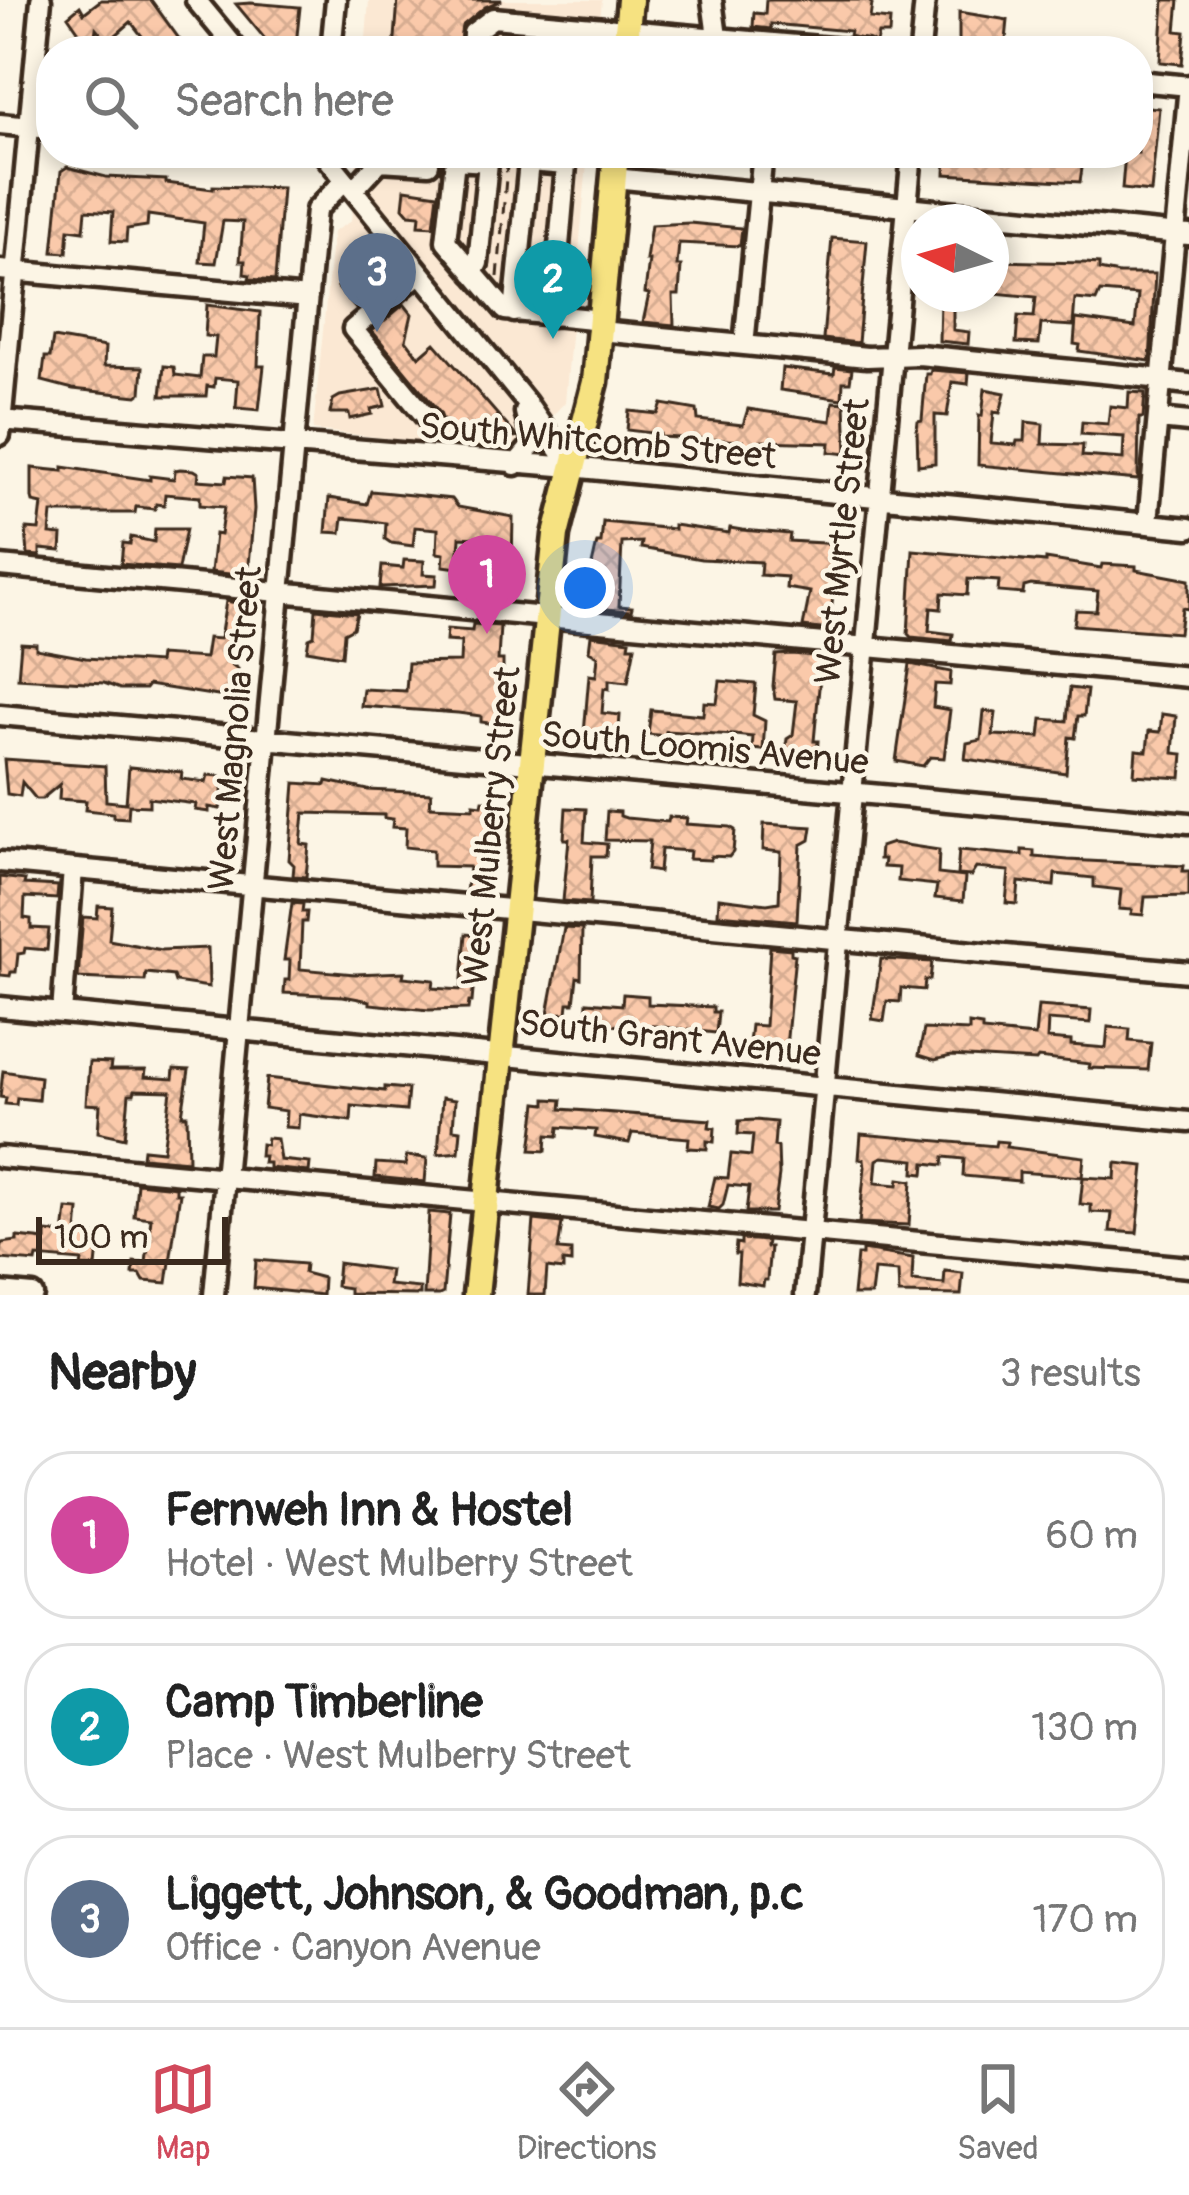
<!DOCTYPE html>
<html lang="en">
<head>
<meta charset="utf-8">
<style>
  :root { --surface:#fff; --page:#f2f2f2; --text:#222; --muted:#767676; --line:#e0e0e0; --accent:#d1495b }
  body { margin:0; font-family:Pangolin,sans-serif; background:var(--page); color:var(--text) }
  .compass { position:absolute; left:901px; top:204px; width:108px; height:108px; border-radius:50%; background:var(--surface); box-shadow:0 6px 18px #0003; rotate:275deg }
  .scale { position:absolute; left:36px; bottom:30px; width:192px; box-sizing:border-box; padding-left:12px; border:6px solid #3b2a1e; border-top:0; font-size:33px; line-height:42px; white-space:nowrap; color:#3b2a1e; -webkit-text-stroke:9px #fcf5e5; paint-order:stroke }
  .you { position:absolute; left:585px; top:588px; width:42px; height:42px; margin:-30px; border:9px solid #fff; border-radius:50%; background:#1a73e8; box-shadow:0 0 0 18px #1a73e833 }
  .badge { display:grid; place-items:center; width:78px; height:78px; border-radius:50%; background:var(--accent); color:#fff; font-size:39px; font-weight:700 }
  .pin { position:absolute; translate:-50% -99px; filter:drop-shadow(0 3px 6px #0008) }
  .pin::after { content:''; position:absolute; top:63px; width:42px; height:36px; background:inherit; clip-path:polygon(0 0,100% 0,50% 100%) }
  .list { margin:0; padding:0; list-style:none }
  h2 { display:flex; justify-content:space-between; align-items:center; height:156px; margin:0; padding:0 48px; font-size:51px }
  h2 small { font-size:39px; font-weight:400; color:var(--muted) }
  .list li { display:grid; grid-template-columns:78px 1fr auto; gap:36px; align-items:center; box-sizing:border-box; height:168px; margin:0 24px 24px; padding:0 24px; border:3px solid var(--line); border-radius:48px }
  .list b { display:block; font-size:45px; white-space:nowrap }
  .list p { margin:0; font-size:39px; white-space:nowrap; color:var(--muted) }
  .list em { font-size:39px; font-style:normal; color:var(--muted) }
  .icon { flex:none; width:66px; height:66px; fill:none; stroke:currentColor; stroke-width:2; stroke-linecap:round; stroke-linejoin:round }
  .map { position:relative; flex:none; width:1189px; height:1295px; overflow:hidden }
  .search { position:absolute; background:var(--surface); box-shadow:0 6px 18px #0003; left:36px; right:36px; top:36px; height:132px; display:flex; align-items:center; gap:30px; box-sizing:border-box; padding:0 42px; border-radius:48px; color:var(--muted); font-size:45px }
  .sheet { height:732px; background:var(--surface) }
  nav { display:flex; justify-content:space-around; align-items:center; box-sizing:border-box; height:168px; border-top:3px solid var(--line); background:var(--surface); font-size:33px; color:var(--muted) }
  nav a { display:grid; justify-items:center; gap:6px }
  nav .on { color:var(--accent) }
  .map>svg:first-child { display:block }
</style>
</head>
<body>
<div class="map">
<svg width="1189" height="1295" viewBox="0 0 1189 1295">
  <defs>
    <pattern id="building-cross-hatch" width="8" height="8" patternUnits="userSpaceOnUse" patternTransform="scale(3)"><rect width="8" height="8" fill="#fac9aa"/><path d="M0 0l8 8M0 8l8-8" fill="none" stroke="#d7ad92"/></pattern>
  </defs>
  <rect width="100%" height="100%" fill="#fcf5e5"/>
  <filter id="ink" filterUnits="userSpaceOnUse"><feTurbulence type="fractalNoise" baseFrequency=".00833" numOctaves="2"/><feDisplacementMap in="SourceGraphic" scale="24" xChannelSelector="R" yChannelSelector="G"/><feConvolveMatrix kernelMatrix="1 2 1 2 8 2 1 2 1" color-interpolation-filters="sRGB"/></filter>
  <g filter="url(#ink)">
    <path fill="#fbe8d3" d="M369 0H602L597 51H365Z
      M357 153H588L565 402 519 453 313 430 333 232 351 221Z"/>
    <path fill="url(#building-cross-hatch)" stroke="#3b2a1e" stroke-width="3" d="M101 0H151L188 51H130L145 40 131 22 116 35 124 44 116 51 96 28 94 43H101V51H69L70 41 86 42 68 16 80 6 84 13Z
      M398 0H502L485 7 462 26 459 51H394Z
      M766 0H868L872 4 870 18 890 20 889 34H878L876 43 849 36 850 31 771 24V29L753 27 754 13 765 14Z
      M1164 0H1179L1176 31 1185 32 1182 64 1160 62Z
      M251 3 300 7 296 45 290 44V51H275L236 4Z
      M959 12 1008 20 1005 50 975 47 974 51H959Z
      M492 35 559 41 558 51H486V40Z
      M1138 106 1159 108 1151 192 1122 189 1125 153H1138Z
      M946 154 1083 153 1084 154 1080 182 945 174Z
      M67 167 106 177 166 180V183L213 189V186L282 188 275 281 249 279 250 275 244 274 245 261H240L243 222 223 221 216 263 200 262 204 223 148 215 147 226 127 229 126 242 111 241 113 212 86 210 84 231 69 229 67 253 53 252 61 171Z
      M405 189 438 194 434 226 419 225 420 215 409 214 403 207Z
      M690 223 742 228 740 246 679 243 677 266H681L679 295H673L674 325 643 322 649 294 645 293 649 260H646L651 225Z
      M832 238 867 241 858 343 823 339Z
      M996 261 1085 263 1099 264V270L1119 274H1155L1150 361 1079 351 1080 345 1074 344 1076 319 1135 327 1138 295 1100 292 1096 301 1075 299 1073 326 1041 324 1039 344 1016 343 1018 316 1034 317 1036 297 994 293Z
      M364 265 382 287 356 309 337 287Z
      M940 299 953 300V330L969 332 968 344 939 341Z
      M404 304 412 314 406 340 419 357 435 343 517 437 447 431 440 413 372 331Z
      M207 305 260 312 258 366H264L259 410 236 408 238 380 215 378 214 387 207 386 206 396H161L164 366 174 367 175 375 200 378 202 357H214L216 337 205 336Z
      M53 338 105 347 104 366 143 367 141 393 137 396 73 389 42 381 45 357H50Z
      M835 367 852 369 850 382H843L842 399 780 390 782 368 834 374Z
      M931 370 969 373 968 384 952 382 947 416 935 415V463L918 465 917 429 918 421 922 420 926 374H930Z
      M381 389 385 406 371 409 372 414 350 419 349 413H330L333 400 340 396Z
      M985 389 1005 393 1000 413 994 412 991 443 1016 445 1017 441H1025L1026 422 1043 424 1042 444 1083 445 1082 456 1123 459 1124 437 1081 434 1082 422 1108 424 1110 406 1128 408 1129 392 1145 393 1143 418H1139L1138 480 978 465 979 415 982 416Z
      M833 402 845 403 847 454 829 452 830 443 762 441 759 448 745 447 743 441 660 437V434L627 430 629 411 658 414 662 404 697 410 698 420 743 425 748 409 831 421Z
      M63 467 150 480V476L174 479 175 470 180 469 194 470 199 473 198 480 226 482 227 476 252 478 254 509 248 576 211 572 215 534 220 535 224 507 200 505V497L165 494 164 505 156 504 155 509 136 507 135 513H52L50 534 62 535 61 551 40 549V556L28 555 26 529 39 530 42 504 33 502 32 498V468L63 471Z
      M371 491 452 499 458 507 513 517 512 565 491 564 493 539 460 537 458 568 443 566 444 554 437 553 438 529 415 527 413 546 391 543 385 539 386 523 365 520 343 518 341 533 326 532 329 498 367 504Z
      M603 522 674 529V525L729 533 730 528 742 530 790 534 789 541 839 544 829 630 803 627 810 592 786 588 787 577 760 575 761 562 701 559 641 548 642 542 622 543 619 606 632 607 631 611 593 608 590 574 597 543H601Z
      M155 529H186L178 569 121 564 123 543 130 544 131 537 154 542Z
      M913 550 1046 562V559L1101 568 1102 564 1136 566V570L1189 580V609L1182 608 1179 633 1074 625 1076 610 1096 611 1098 591 1031 585 1024 587 1023 594 998 592 999 581 968 579 967 595 942 593 941 609 931 608 929 631 953 634 952 641 911 637 908 634Z
      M404 560 424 561 423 574 437 575 436 585 380 587 382 566 403 568Z
      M226 601 241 604 240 611H245L244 625 234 631 231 664 238 669 231 698 148 685 145 689H120L104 683 18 678 21 643 36 644V649L86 658 158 663 159 655 205 658 208 638 220 639Z
      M316 609 357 613 353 628 344 633 342 656 307 650 309 638 314 636Z
      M473 624 500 626 498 660H503V667L497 724 481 722V716L458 713 361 706 363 689 406 691 408 663 460 662 461 642 446 641 447 629 472 631Z
      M591 635 630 640 629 646H635L628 682 609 680V689L604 688 602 713 620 715 619 729 612 728V737L584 734 589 675 596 676 598 656 589 651Z
      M792 654 826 657 825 666H821L814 741H818L817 755 785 752 787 739 793 735 797 701 775 699 773 686 776 655Z
      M910 664 951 672 950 685 935 684 933 707 950 710 944 758 930 757 923 766 896 761Z
      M720 681 756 684 753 715 765 721 763 750 752 749 753 737 735 735 666 731 665 736 648 734 651 710 703 715 704 702 717 703Z
      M1070 688 1087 690 1084 716H1078L1075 738 1069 737 1066 773 965 759 967 743 981 740 984 711 996 713 993 735 1040 737 1042 719 1067 721Z
      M1162 714 1176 716 1173 753 1183 754 1181 778 1134 775 1136 750 1147 751 1149 731 1160 732Z
      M4 759 105 766 106 801 126 803 129 767 182 772 181 779 206 782 208 775 220 776 223 780 221 803 220 809 209 807V812L195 810 196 804 149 798V806L129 805 128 818 113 817V813L85 810 86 801 59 799 60 784 42 799H36L22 782 20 796 7 794Z
      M327 781 368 790 431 793 430 806 474 808V804L482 805 483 800 496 801 493 832H484L483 893 466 892 469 867 433 866V850L405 847 406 828 392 827 393 819 384 818V815L304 813 301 844 309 845 306 877 293 876 294 865 289 860 295 783 326 785Z
      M566 808 586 809 584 842 607 844 606 856H592L590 903 563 901 569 839H564Z
      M607 811 620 812V816L626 818 668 822 669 817 687 818 686 824 730 827 735 830 733 852 729 857 711 856 710 860 689 859 690 851 661 849 659 872 647 870 650 841 605 840Z
      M764 824 812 827 810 840 801 845 797 921 718 914 719 898 767 904 779 902 781 852 763 850Z
      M892 843 939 850 938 874 965 877 963 901 935 898 937 885 898 881 899 868 883 867 884 859H879L880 847Z
      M959 850 1016 855H1022V850L1034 851V857L1068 860 1184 866 1183 871H1189V896L1145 897 1143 915 1131 914 1132 910 1119 909 1121 890 1094 887V878L1055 874 1054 886 1019 882 1017 904 1006 903 1009 871 976 868 971 876 957 875Z
      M0 877 25 880 24 884 58 886 57 899 25 897 24 918 31 919V928L49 929 47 950 25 948 24 953 18 954 16 972H11L10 976 0 975Z
      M292 903 303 904 302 912H307L306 922H302L300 969 355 974 404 972 403 977 434 980 433 988 461 990 466 934 478 935 472 1002H469L468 1009 429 1010 370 1004V1001L343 996 284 993 285 980H289L290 960H284Z
      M98 906 112 907 109 940 161 950 208 948 209 987 175 982 173 976 146 973 145 981 78 978 83 917 97 918Z
      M564 928 582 929 581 978 577 977 574 1003H568L567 1013 548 1014Z
      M770 947 791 949V954L795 955 786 1047 749 1043 751 1025 765 1026Z
      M881 959 932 962 930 980H925L924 990 901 988 900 1002 887 1001 884 1021 872 1019Z
      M623 994 648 996V1004L713 1007V1012H718L716 1033 645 1025 590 1026V1020H586L587 1002 622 1005Z
      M1038 1006 1091 1010 1090 1023 1048 1020 1047 1039 1071 1041V1045L1106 1048 1108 1027 1130 1029 1129 1041 1151 1043 1148 1070 1089 1068 1090 1064 1038 1058 1036 1061 951 1056 935 1060 919 1055 924 1029 969 1031V1024L982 1026V1031L1035 1036Z
      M89 1062 111 1063 110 1070H146L145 1077 173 1079 174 1069 189 1070 182 1115H187L188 1161 142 1157 143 1149 163 1151 171 1091 135 1090 134 1094H129L125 1138 98 1132 100 1105 86 1104Z
      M3 1071 40 1077 38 1100 17 1098 16 1105 5 1104 6 1098 0 1097Z
      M267 1078 385 1091V1087L408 1089 406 1111 352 1106 351 1121 299 1114 298 1128 285 1127 286 1111 264 1108Z
      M442 1098 455 1100 453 1129 461 1130 459 1152 438 1154Z
      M546 1099 562 1100 561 1109 710 1120 709 1127 715 1128 714 1142 707 1141V1149L688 1148 689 1138 632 1133 629 1143 595 1137 596 1130 559 1127 558 1136 547 1135 546 1151 531 1150 537 1103 546 1104Z
      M755 1120 776 1122 774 1146 778 1147 779 1175 774 1212H746L749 1187 728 1185 723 1205 719 1209 708 1207 715 1177 728 1178 731 1154 751 1156 753 1135 738 1134 739 1121Z
      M861 1134 995 1146 996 1141 1007 1142 1006 1147 1084 1157 1082 1177 1019 1172V1181L963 1176 964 1159 944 1157 943 1165 925 1163 924 1174 914 1173 915 1160 882 1157 877 1160 875 1183 898 1185 899 1179 912 1181 909 1225 859 1223 865 1167 864 1159H859Z
      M267 1138 277 1139 280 1160 310 1163 309 1172 269 1168V1163H263L264 1156H260L261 1144 266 1145Z
      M406 1156 427 1158 425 1182 375 1177 376 1163 406 1165Z
      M1116 1163 1144 1166 1137 1233 1110 1231 1112 1213 1091 1212V1205L1080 1204 1083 1177 1115 1179Z
      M137 1183 176 1187V1193H180L167 1283 144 1281 140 1274H133L134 1262 146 1263 151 1218 134 1216Z
      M67 1209 79 1210 77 1233 99 1235 96 1267 81 1266 82 1261 37 1257 36 1262 0 1259 2 1243 17 1241V1237L46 1240V1232L64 1234Z
      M429 1212 450 1214 443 1293 439 1295H424Z
      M534 1220 562 1223 558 1250 571 1251V1263L563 1262V1270L547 1268 545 1295H528Z
      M741 1239 767 1241 766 1247H770L767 1280H764L763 1286 737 1282 739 1254H735L736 1243 741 1244Z
      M862 1250 913 1258 912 1281 944 1284 945 1271 963 1273 961 1295 899 1294 898 1272 874 1270 871 1295H853L857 1255H862Z
      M256 1260 305 1264 304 1273 323 1278 322 1295 254 1288Z
      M338 1263 390 1270 388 1285 420 1288V1295L349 1294V1288L336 1286Z"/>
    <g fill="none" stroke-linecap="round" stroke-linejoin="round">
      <g stroke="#3b2a1e" stroke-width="27">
        <path id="minor" d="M196 0 238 51
          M712 0 717 37
          M331 51 336 0
          M472 51 473 33 493 18 865 51
          M920 51 925 0
          M1138 81 1189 86
          M0 124 51 129
          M323 153 526 402 571 467
          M614 178 1189 235
          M353 190 380 161 429 164
          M0 270 308 298
          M420 273 353 329 430 422
          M473 273 478 263 488 162 455 160 446 241 505 310 601 320
          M514 312 529 162 566 165 553 316
          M600 331 867 357 919 355 1163 379
          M744 345 763 153
          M1162 381 1189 384
          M1159 419 1189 422
          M0 420 571 467 1189 528
          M0 435 41 0
          M515 465 533 444 525 412
          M1148 522 1189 85
          M0 566 1189 677
          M0 715 1189 823
          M0 862 1189 972
          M0 1007 1189 1122
          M62 1013 73 869
          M0 1157 1189 1267
          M0 1292 33 1295
          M214 1295 316 210 345 180
          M805 1295 912 153"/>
      </g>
      <g stroke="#3b2a1e" stroke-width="33">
        <path id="major" d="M625 51 630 0
          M476 1295 556 535 595 382 616 153"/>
      </g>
      <path stroke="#3b2a1e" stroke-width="3" stroke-dasharray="12 9" stroke-linecap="butt" d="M498 277 508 153"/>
      <use href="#minor" stroke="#fcf5e5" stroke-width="18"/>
      <use href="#major" stroke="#f6e281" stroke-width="24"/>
    </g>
  </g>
  <g text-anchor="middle" stroke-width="9" stroke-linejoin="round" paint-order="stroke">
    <g font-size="36" fill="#3b2a1e" stroke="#fcf5e5">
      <text transform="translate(598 440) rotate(5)" y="13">South Whitcomb Street</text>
      <text transform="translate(841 541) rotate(-84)" y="13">West Myrtle Street</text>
      <text transform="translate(234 728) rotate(-85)" y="13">West Magnolia Street</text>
      <text transform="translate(705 747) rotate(5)" y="13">South Loomis Avenue</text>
      <text transform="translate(490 826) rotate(-84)" y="13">West Mulberry Street</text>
      <text transform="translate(670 1037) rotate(6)" y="13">South Grant Avenue</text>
    </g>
  </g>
</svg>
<svg class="compass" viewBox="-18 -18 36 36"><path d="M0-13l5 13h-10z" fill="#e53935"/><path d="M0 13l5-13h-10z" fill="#767676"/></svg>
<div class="scale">100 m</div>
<div class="you"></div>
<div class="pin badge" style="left:487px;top:634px;background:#d1479c">1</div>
<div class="pin badge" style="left:553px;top:339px;background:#0f9aa8">2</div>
<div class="pin badge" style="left:377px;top:332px;background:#5c6f8a">3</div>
<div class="search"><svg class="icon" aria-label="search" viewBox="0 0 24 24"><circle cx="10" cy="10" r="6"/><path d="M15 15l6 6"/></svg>Search here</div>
</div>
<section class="sheet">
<h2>Nearby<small>3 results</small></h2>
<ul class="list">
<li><span class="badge" style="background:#d1479c">1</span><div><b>Fernweh Inn &amp; Hostel</b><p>Hotel · West Mulberry Street</p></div><em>60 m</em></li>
<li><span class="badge" style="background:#0f9aa8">2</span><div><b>Camp Timberline</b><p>Place · West Mulberry Street</p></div><em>130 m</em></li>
<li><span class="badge" style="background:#5c6f8a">3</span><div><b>Liggett, Johnson, &amp; Goodman, p.c</b><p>Office · Canyon Avenue</p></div><em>170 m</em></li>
</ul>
</section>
<nav>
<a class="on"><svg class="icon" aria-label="map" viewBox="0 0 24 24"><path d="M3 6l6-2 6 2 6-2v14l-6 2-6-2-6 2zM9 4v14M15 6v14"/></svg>Map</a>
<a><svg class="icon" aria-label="directions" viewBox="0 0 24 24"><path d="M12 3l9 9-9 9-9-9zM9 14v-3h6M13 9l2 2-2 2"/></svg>Directions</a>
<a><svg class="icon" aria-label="saved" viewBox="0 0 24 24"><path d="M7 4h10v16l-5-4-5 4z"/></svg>Saved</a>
</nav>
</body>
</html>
